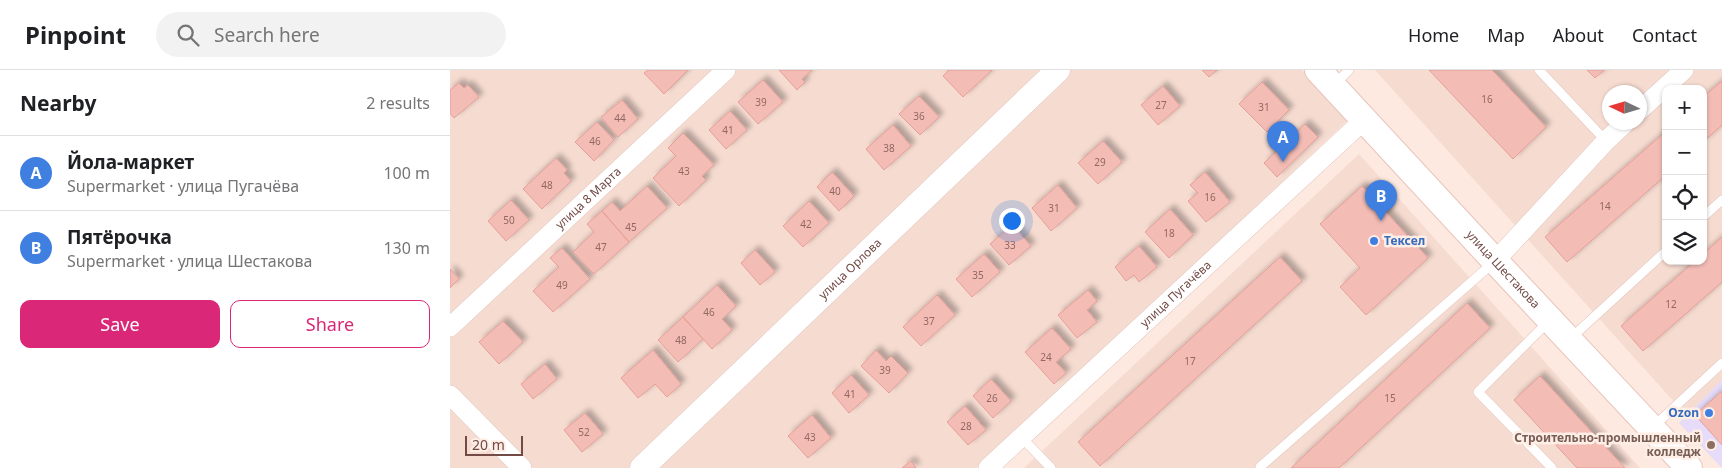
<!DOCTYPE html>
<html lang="en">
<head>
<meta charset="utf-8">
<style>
  :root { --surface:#fff; --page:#f2f2f2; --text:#202124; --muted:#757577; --line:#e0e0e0; --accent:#db2777 }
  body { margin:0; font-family:"Noto Sans",sans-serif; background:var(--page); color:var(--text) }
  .controls { position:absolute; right:15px; top:15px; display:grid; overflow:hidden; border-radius:10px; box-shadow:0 1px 4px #0004 }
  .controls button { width:45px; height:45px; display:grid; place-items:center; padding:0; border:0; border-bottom:1px solid var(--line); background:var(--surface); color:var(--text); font:25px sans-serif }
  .compass { position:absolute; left:1152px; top:15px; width:45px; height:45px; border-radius:50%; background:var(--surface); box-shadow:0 1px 4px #0004; rotate:274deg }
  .scale { position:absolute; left:15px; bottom:12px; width:58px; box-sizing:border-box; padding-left:5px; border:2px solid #734a46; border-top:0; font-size:14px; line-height:18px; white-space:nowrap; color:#734a46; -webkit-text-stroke:4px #ffeee6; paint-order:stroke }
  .you { position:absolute; left:561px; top:150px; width:18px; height:18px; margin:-12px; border:4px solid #fff; border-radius:50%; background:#1a73e8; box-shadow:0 0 0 8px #1a73e833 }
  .badge { display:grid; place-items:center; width:32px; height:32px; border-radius:50%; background:var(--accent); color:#fff; font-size:16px; font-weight:700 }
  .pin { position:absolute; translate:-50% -41px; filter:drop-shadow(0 1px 2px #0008) }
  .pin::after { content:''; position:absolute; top:26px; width:18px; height:15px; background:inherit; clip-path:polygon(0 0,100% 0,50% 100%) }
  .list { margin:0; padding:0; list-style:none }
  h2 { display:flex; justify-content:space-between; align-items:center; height:65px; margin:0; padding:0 20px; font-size:21px }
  h2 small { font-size:16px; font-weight:400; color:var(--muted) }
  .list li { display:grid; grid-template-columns:32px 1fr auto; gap:15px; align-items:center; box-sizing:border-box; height:75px; padding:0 20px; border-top:1px solid var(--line) }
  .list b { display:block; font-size:19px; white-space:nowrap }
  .list p { margin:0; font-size:16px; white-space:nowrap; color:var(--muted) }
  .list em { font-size:16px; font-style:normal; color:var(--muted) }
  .actions { display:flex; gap:10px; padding:15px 20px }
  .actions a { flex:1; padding:11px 0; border:1px solid var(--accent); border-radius:10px; text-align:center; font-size:18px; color:var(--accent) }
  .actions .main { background:var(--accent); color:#fff }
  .icon { flex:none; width:28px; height:28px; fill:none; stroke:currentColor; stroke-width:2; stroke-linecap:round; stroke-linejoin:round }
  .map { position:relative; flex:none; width:1272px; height:398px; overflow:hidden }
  header { display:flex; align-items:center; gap:30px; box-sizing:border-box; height:70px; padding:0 25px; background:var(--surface); border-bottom:1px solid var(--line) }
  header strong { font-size:24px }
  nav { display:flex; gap:28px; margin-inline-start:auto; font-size:18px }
  .search { width:350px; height:45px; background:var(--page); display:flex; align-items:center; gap:12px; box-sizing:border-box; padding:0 18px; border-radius:28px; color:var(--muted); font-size:19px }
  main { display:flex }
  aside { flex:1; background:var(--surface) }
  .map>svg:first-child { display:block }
</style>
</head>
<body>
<header>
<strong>Pinpoint</strong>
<div class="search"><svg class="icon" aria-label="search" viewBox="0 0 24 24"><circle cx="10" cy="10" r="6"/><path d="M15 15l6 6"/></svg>Search here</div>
<nav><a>Home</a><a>Map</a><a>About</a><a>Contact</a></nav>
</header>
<main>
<aside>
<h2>Nearby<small>2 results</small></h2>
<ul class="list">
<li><span class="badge" style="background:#3f7fe0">A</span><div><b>Йола-маркет</b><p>Supermarket · улица Пугачёва</p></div><em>100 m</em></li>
<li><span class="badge" style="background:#3f7fe0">B</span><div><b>Пятёрочка</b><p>Supermarket · улица Шестакова</p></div><em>130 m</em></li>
</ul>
<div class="actions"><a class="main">Save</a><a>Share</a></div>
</aside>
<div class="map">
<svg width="1272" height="398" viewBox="0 0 1272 398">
  <defs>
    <filter id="shadow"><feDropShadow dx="4.5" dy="-4.5" stdDeviation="2.5" flood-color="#0004"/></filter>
  </defs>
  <rect width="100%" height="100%" fill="#fde9df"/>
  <path fill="#f6dbd0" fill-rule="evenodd" d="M0 0H852L898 50 527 398H0Z
    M925 0H1272V385ZM1216 19H1253V191H1216ZM1160 22H1190V52H1160Z
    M909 84 1190 398H574Z"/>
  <path fill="#e6dcf9" d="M1272 310V398L1229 353Z"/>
  <path fill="#f3bdb6" stroke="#e69e96" filter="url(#shadow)" d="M198 0H238L214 24 194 3Z
    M329 0H362L352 9 355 12 347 20Z
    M499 0H542L513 27 493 6Z
    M752 0H767L759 7Z
    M979 0H1042L1096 57 1063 89Z
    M1137 0H1154L1145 8Z
    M313 10 333 32 308 54 288 32Z
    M1272 11V55L1253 72V27Z
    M812 12 839 40 817 62 789 34Z
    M9 13 14 18 18 15 29 27 4 48 0 43V20Z
    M713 16 730 36 708 55 691 35Z
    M469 26 489 47 470 65 449 44Z
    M172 30 188 49 168 67 151 47Z
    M280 41 297 60 276 79 259 60Z
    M147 52 164 70 144 91 125 72Z
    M855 54 868 67 827 107 814 93Z
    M443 55 461 76 434 100 416 79Z
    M1216 61V105L1117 192 1095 167Z
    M233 63 264 95 252 106 256 110 229 136 203 108 226 86 218 78Z
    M653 71 672 92 648 114 628 93Z
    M106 88 117 100 114 103 121 111 92 139 73 119Z
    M382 102 404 126 389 141 367 117Z
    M755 102 780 132 756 152 738 131 748 123 740 115Z
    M608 115 627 138 601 161 582 138Z
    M197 116 217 138 179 172 152 141 162 132 170 141Z
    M912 116 978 188 916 245 890 217 910 198 870 154Z
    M61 130 79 150 56 171 38 151Z
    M359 131 379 153 353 177 333 156Z
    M720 139 743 165 719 188 695 162Z
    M152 141 179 172 144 204 123 182 144 162 137 154Z
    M562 155 581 176 559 195 540 174Z
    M1272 167V212L1193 281 1171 256 1245 191H1253V184Z
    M689 176 707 197 689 212 684 205 676 211 665 197Z
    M112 178 140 209 103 242 83 221 109 197 100 188Z
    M305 180 325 202 310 215 291 193Z
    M534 184 550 202 522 227 506 209Z
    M830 187 852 211 650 396 628 372Z
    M0 199 9 209 0 218Z
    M267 215 286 236 272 249 282 260 262 279 233 247Z
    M638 220 647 231 637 240 647 252 627 268 608 245Z
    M487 225 505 245 471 276 453 257Z
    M1017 233 1040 258 889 398H841Z
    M233 247 253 269 228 292 208 270Z
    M53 251 73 272 49 294 29 272Z
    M602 258 621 279 606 292 616 303 604 314 575 282Z
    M203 280 231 314 217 327 205 314 188 328 171 308Z
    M426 280 436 291 441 286 458 303 439 323 411 296Z
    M95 294 107 309 83 329 71 314Z
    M401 305 419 325 399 343 382 323Z
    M1090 306 1175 398H1127L1064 330Z
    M541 309 561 331 543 348 523 326Z
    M1272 321V375L1245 345Z
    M515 336 536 360 518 375 497 352Z
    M135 343 153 364 132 382 114 360Z
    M362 345 381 368 358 388 338 366Z
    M461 391 466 398H452Z"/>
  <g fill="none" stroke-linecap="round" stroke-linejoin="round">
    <g stroke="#e3c5be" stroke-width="10">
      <path id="service" d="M1089 0 1156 71
        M885 14 899 0
        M1253 147 1272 130
        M1098 252 1028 322 1102 398
        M1121 268 1216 181
        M1204 356 1272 293
        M571 367 601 398
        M810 397 1043 193"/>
    </g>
    <g stroke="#e3c5be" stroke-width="20">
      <g id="minor">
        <path d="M1190 40 1234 0"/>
        <path d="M1045 191 1156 71 1176 52"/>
        <path id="s1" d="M0 257 276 0"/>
        <path d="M0 325 72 398"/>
        <path id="s2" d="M538 398 914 50"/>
      </g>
    </g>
    <g stroke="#e3c5be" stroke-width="25">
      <g id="tertiary">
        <path id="s3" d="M192 398 608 0"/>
      </g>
    </g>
    <g stroke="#e8c3bb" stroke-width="28">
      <g id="secondary">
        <path id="s4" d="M868 0 1045 191 1239 398"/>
      </g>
    </g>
    <use href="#service" stroke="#fff" stroke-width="9"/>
    <use href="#minor" stroke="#fff" stroke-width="19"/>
    <use href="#tertiary" stroke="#fff" stroke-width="24"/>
    <use href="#secondary" stroke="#fff" stroke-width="26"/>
  </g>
  <g fill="#3f7fe0" stroke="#ffeee6" stroke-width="2">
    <circle cx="924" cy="171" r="5"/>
    <circle cx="1259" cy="343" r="5"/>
  </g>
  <circle fill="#8d6e63" stroke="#ffeee6" stroke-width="2" cx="1261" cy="375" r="5"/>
  <g text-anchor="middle" stroke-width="5" stroke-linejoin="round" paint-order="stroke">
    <g font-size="10" fill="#936762">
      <text x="1037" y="33">16</text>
      <text x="311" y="36">39</text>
      <text x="711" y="39">27</text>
      <text x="814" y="41">31</text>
      <text x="469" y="50">36</text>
      <text x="170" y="52">44</text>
      <text x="278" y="64">41</text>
      <text x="145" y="75">46</text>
      <text x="439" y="82">38</text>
      <text x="650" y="96">29</text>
      <text x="234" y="105">43</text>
      <text x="97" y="119">48</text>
      <text x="385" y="125">40</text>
      <text x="760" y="131">16</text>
      <text x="1155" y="140">14</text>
      <text x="604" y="142">31</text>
      <text x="59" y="154">50</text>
      <text x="356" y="158">42</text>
      <text x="181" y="161">45</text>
      <text x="719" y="167">18</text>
      <text x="560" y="179">33</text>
      <text x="151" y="181">47</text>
      <text x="528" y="209">35</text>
      <text x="112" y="219">49</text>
      <text x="1221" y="238">12</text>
      <text x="259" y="246">46</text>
      <text x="479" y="255">37</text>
      <text x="231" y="274">48</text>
      <text x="596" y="291">24</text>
      <text x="740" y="295">17</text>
      <text x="435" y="304">39</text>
      <text x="400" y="328">41</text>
      <text x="542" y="332">26</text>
      <text x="940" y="332">15</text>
      <text x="516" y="360">28</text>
      <text x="134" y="366">52</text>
      <text x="360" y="371">43</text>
    </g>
    <g font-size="12" fill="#734a46" stroke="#ffeee6">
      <text dy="4" stroke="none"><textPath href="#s1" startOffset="189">улица 8 Марта</textPath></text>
      <text dy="4" stroke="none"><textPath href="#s3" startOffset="288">улица Орлова</textPath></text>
      <text dy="4" stroke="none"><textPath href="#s4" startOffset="272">улица Шестакова</textPath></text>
      <text dy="4" stroke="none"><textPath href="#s2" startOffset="256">улица Пугачёва</textPath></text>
    </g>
    <g font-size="12" font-weight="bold" fill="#366cbe" stroke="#ffeee6" text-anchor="start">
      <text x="934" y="175">Тексел</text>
      <text x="1249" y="347" text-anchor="end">Ozon</text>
    </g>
    <g font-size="12" font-weight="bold" fill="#785e54" stroke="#ffeee6" text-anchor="end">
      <text x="1251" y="372">Строительно-промышленный<tspan x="1251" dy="14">колледж</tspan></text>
    </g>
  </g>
</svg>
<div class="controls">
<button>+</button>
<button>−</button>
<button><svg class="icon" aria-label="locate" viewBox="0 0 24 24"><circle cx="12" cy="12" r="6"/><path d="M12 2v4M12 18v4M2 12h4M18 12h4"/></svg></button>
<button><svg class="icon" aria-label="layers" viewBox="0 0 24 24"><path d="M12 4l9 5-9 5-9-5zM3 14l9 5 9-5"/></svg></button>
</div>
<svg class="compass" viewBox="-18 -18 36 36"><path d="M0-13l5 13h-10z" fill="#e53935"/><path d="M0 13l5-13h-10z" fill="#757577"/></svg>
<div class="scale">20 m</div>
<div class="you"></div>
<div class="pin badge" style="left:833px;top:92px;background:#3f7fe0">A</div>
<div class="pin badge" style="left:931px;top:151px;background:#3f7fe0">B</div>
</div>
</main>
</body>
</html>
